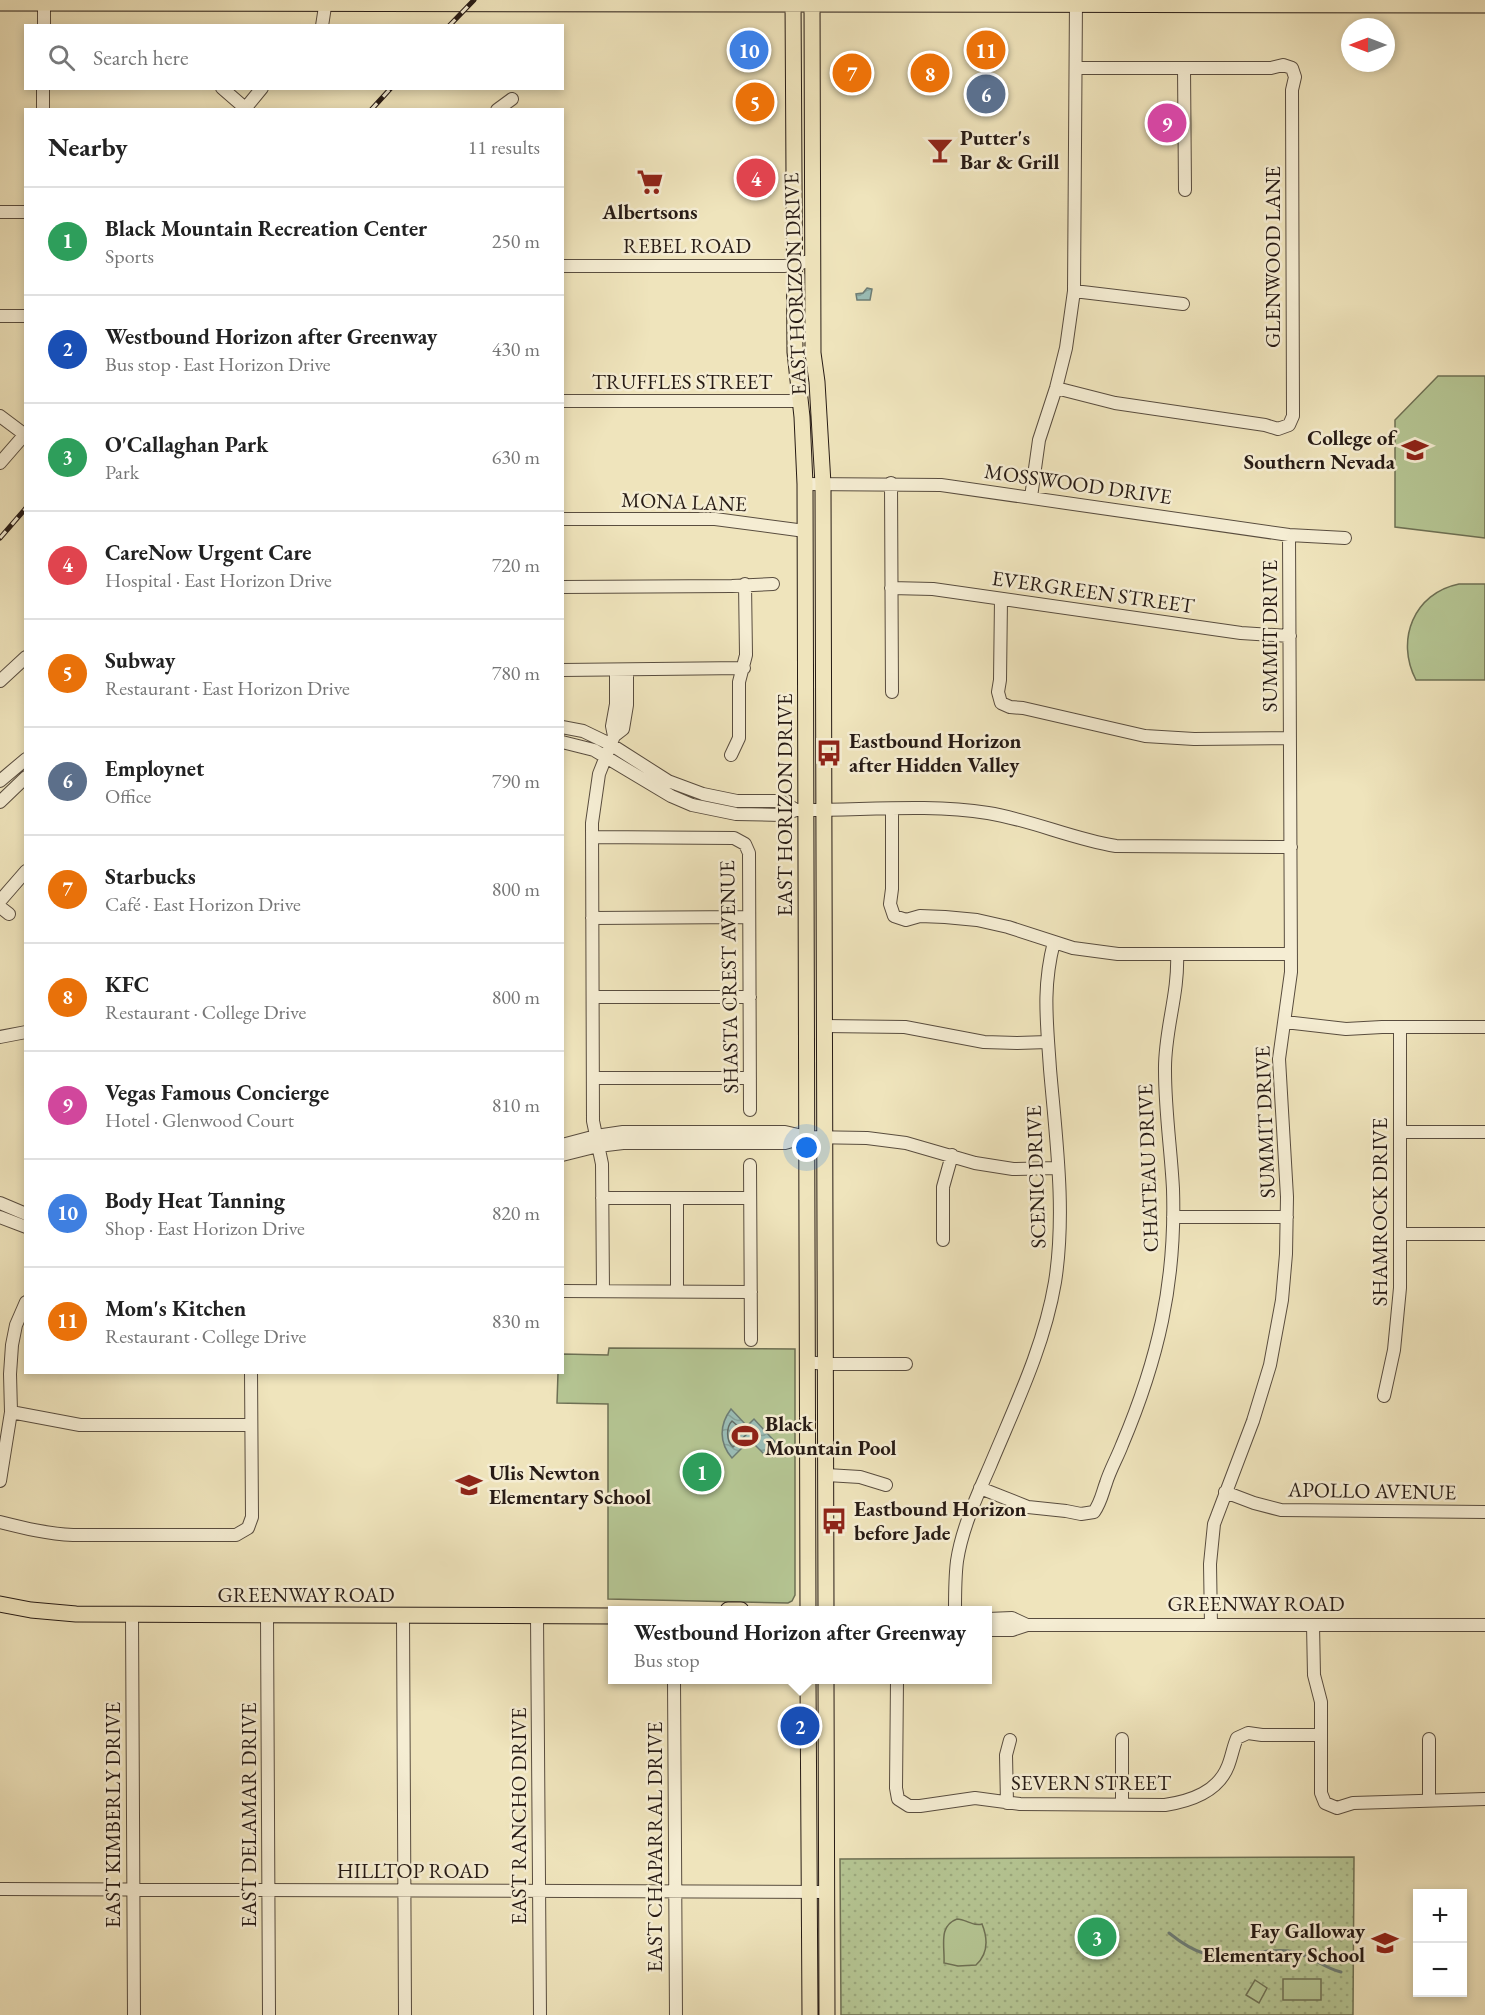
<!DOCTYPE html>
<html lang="en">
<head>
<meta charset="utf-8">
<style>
  :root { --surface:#fff; --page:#f2f2f2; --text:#222; --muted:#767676; --line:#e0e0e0; --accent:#2563eb }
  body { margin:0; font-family:"EB Garamond",serif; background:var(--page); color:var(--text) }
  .controls { position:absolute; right:18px; bottom:18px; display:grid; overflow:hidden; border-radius:0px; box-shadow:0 3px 9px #0003 }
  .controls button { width:54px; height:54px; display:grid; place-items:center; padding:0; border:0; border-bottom:2px solid var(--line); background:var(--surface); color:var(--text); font:30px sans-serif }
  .compass { position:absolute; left:1341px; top:18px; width:54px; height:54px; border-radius:50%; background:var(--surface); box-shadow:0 3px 9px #0003; rotate:270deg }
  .you { position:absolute; left:807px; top:1148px; width:21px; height:21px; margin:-15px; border:4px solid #fff; border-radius:50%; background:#1a73e8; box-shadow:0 0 0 9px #1a73e833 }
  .badge { display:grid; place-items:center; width:39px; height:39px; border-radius:50%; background:var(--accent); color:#fff; font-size:20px; font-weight:700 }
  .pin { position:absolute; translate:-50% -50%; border:3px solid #fff; box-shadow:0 2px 6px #0006 }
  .popup { position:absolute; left:608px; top:1606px; width:384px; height:78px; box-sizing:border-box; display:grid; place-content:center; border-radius:0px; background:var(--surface); filter:drop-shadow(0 2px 4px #0005); font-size:20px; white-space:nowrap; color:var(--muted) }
  .popup b { font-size:22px; color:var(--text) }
  .popup::after { content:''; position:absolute; left:50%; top:100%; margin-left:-12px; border:12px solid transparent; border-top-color:var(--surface) }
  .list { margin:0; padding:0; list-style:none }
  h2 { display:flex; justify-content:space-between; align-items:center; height:78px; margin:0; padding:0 24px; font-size:26px }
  h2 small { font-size:20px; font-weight:400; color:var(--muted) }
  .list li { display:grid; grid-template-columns:39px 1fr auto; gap:18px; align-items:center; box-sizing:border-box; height:108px; padding:0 24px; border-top:2px solid var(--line) }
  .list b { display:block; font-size:22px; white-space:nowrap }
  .list p { margin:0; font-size:20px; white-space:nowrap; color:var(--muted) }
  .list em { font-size:20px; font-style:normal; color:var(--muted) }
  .icon { flex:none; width:33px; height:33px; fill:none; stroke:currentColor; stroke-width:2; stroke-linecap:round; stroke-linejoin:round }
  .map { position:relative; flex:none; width:1485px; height:2015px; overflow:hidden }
  .search { position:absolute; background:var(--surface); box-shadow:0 3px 9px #0003; left:24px; top:24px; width:540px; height:66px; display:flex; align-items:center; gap:15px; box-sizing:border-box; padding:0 21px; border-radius:0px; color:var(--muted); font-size:22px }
  .panel { position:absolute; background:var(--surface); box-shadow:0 3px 9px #0003; left:24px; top:108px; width:540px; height:1266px; border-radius:0px }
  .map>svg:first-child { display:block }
</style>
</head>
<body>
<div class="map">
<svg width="1485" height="2015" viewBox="0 0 1485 2015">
  <defs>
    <pattern id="grass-dots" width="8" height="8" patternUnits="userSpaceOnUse" patternTransform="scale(1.5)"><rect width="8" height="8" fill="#b5c593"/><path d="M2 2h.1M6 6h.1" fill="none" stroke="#9ca97e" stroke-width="1.8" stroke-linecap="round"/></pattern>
    <pattern id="water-waves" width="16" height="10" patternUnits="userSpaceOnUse" patternTransform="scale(1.5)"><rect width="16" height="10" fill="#9bbeb7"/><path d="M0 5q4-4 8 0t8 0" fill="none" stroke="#86a39c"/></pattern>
  </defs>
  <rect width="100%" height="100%" fill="#efe4bc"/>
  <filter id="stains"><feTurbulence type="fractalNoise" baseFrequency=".00333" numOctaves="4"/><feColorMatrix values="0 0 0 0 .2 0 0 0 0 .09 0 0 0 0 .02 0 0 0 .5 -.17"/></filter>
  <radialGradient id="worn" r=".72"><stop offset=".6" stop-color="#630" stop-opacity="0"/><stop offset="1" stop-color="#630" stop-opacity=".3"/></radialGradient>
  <path fill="url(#grass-dots)" stroke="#6e7054" stroke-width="1.5" d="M1354 1857 1353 2015H841L840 1859Z"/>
  <path fill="#b5c593" stroke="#6e7054" stroke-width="1.5" d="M1438 376H1485V538L1395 527V420Z
    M1459 584H1485V680H1416C1395 640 1414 593 1459 584Z
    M609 1348 795 1349V1595L792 1601 788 1603 608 1599V1404L557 1403 558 1373 562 1372 563 1354 608 1355Z
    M957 1919C966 1919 973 1927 982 1924 988 1939 988 1954 976 1965L958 1966 944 1963C945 1946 938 1926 957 1919Z
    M1283 1979H1321V2000H1283Z
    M1255 1980 1267 1988 1259 2003 1246 1995Z"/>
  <path fill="url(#water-waves)" stroke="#6d7d76" stroke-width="1.5" d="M867 288 872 289 870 300H857L856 294 863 293Z
    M731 1409 747 1426 754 1419 777 1444 766 1456 752 1442 747 1443 732 1458C719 1443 719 1425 731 1409Z"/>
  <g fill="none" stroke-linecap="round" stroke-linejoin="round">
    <path stroke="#616c66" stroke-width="1.5" d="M732 1421 747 1434 733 1447C726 1441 726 1427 732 1421Z"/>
    <path stroke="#6d7d76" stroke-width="3" d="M1169 1933C1195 1954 1213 1960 1247 1955 1260 1952 1274 1949 1289 1951 1308 1953 1323 1968 1341 1972"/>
    <g stroke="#594d3f" stroke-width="14">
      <path id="minor" d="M44 26V3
        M322 26 326 0
        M1184 68 1185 190
        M222 88 245 108
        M43 110V88
        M244 110 262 88
        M497 110 512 99
        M0 212H26
        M562 266H784L794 265 812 260
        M1074 291 1183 304
        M0 316H26
        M1056 388 1115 403 1265 425 1278 429 1289 425 1293 416 1292 90 1295 77 1292 68 1283 65 1271 68H1076
        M562 401H801
        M0 416 24 434
        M0 463 26 433
        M891 483 892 692
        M805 484 941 485 1289 535 1345 538
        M1031 497 1039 440 1056 388 1066 348 1074 291 1076 0
        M562 519H715L805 531
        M562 587 732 586 773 584
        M891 588 933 589 1241 633 1290 636
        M1001 599 1000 680 998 692 1001 703 1010 707 1023 708 1145 736 1194 739 1290 738
        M562 670 744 668
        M0 681 26 657
        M562 727 583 731 610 744 668 781 703 794 737 801H781L796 810
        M614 736 623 729 627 705V670
        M562 742 594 750 671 796 692 805 736 814 781 815 796 810C859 811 925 803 988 813 1032 820 1072 839 1116 846L1291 847
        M731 755 739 738V682L746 655 745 584
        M0 781 26 759
        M0 802 26 777
        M892 809V889L890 904 894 916 906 920 920 916 945 917 977 920 1008 927 1073 948 1118 954H1291
        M592 837 734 838 745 844 749 853 750 1110
        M0 901 26 871
        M0 907 9 914
        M592 918 749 917
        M593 997H750
        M1285 1022 1346 1029 1382 1027H1485
        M825 1026 905 1027 984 1042 1017 1043 1048 1042
        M0 1037 26 1032
        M593 1078H750
        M1400 1132H1485
        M562 1145 596 1136 623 1132H785L807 1137 867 1138 906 1143 975 1163 1013 1169 1058 1168
        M562 1155 598 1146 623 1143H785L806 1137
        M750 1165 751 1340
        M602 1198H750
        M677 1198V1291
        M0 1203 26 1214
        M0 1217 26 1227
        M1173 1217H1287
        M1400 1234H1485
        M943 1240V1187L952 1155
        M562 1291 751 1292
        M603 1291 602 1164 593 1121 592 823 599 774 614 736 612 726 616 704V670
        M807 1362 825 1364H906
        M1384 1396 1394 1350 1400 1288V1027
        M11 1412 80 1425H251
        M827 1475 860 1477 886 1485
        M0 1481 11 1412 10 1374 12 1345 16 1325 26 1302
        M980 1488 1028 1507 1066 1511 1081 1514 1094 1512C1101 1502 1102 1494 1106 1483 1110 1470 1117 1458 1122 1445 1158 1360 1176 1283 1173 1189 1171 1150 1165 1111 1165 1071 1164 1032 1179 994 1177 954
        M1225 1492 1254 1503 1281 1510 1485 1512
        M0 1522C24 1528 48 1534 73 1535H236L248 1528 252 1517 251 1372
        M955 1610C955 1594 955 1577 957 1561 962 1528 977 1496 990 1466 1015 1406 1044 1347 1055 1282 1066 1212 1056 1139 1050 1069 1047 1023 1042 988 1054 942
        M132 1615 134 2015
        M267 1616 269 2015
        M403 1616 405 2015
        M537 1616 540 2015
        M988 1619 1012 1618 1027 1625
        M1211 1625 1210 1564 1214 1524 1253 1421 1270 1365 1282 1300 1286 1254 1287 1197 1279 1059 1291 972 1289 535
        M1313 1625 1314 1675 1321 1702V1793L1325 1803 1337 1808 1353 1803 1485 1799
        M988 1630H1012L1027 1625H1485
        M674 1680 676 2015
        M897 1680 896 1788 898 1799 909 1806H920L975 1798 1020 1804 1165 1805C1191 1801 1218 1792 1228 1766 1232 1756 1233 1747 1237 1738L1248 1733 1262 1735H1321
        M1122 1739V1804
        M1429 1739V1801
        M1007 1803 1006 1755 1010 1740
        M0 1889 827 1892"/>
    </g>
    <g stroke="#271b15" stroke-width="17">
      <path id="major" d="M793 0 795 352 802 417 805 484 808 1610
        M812 0 813 353 817 382 823 484 826 1610
        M0 3 1485 5
        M0 1604 31 1610 76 1614 612 1616
        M728 1610H741
        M808 1680 810 2015
        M826 1680 827 2015"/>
    </g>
    <use href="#minor" stroke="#f5edd3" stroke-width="12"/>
    <use href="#major" stroke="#efe4bc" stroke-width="15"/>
    <g stroke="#271b15" stroke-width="5">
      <path id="rail" d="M449 26 474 0
        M371 110 391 88
        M0 538 26 508"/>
    </g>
    <use href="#rail" stroke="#f5edd3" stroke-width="3" stroke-dasharray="9" stroke-linecap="butt"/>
  </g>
  <defs>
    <g id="bar-bare" transform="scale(2.07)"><path d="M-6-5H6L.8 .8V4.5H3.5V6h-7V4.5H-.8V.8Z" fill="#8f2418" stroke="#f5edd3" stroke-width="2.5" paint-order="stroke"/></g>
    <g id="supermarket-bare" transform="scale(2.07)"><path d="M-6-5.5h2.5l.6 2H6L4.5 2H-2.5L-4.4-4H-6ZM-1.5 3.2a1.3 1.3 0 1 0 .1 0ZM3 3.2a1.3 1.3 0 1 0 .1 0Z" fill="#8f2418" stroke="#f5edd3" stroke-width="2.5" paint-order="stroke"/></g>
    <g id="university-bare" transform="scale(2.07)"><path d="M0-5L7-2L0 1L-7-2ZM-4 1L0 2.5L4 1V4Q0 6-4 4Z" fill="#8f2418" stroke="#f5edd3" stroke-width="2.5" paint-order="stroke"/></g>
    <g id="bus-bare" transform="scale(2.07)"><path d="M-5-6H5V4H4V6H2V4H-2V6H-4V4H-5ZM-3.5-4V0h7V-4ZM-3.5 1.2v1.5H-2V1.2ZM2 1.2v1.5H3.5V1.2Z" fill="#8f2418" stroke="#f5edd3" stroke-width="2.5" paint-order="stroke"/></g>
    <g id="stadium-bare" transform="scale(2.07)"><path d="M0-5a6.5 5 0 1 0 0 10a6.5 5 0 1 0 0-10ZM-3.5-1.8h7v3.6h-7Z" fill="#8f2418" stroke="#f5edd3" stroke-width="2.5" paint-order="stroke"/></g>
    <g id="school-bare" transform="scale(2.07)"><path d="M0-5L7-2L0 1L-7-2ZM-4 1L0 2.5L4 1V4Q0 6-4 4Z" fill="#8f2418" stroke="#f5edd3" stroke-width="2.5" paint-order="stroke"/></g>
  </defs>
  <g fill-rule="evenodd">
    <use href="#bar-bare" x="940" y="150"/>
    <use href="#supermarket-bare" x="650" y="182"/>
    <use href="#university-bare" x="1415" y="450"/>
    <use href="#bus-bare" x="829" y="753"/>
    <use href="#stadium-bare" x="745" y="1436"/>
    <use href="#school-bare" x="469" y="1485"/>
    <use href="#bus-bare" x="834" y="1521"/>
    <use href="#school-bare" x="1385" y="1943"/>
  </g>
  <g text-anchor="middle" stroke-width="5" stroke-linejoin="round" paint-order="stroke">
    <g font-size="21" font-weight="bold" fill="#271b15" stroke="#f5edd3" text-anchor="start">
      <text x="960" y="145">Putter's<tspan x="960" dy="24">Bar &amp; Grill</tspan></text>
      <text x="650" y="219" text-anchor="middle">Albertsons</text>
      <text x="1395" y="445" text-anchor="end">College of<tspan x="1395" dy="24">Southern Nevada</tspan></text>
      <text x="849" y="748">Eastbound Horizon<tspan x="849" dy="24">after Hidden Valley</tspan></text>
      <text x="765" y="1431">Black<tspan x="765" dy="24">Mountain Pool</tspan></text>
      <text x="489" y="1480">Ulis Newton<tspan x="489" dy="24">Elementary School</tspan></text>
      <text x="854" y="1516">Eastbound Horizon<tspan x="854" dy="24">before Jade</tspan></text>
      <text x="1365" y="1938" text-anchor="end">Fay Galloway<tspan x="1365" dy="24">Elementary School</tspan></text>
    </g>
    <g font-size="21" fill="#271b15" stroke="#f5edd3">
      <text x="687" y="253">REBEL ROAD</text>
      <text transform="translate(1273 257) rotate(-90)" y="7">GLENWOOD LANE</text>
      <text transform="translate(795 284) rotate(-92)" y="7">EAST HORIZON DRIVE</text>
      <text x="682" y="389">TRUFFLES STREET</text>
      <text transform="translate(1078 484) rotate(8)" y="7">MOSSWOOD DRIVE</text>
      <text transform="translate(684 502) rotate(2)" y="7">MONA LANE</text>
      <text transform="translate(1093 592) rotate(8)" y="7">EVERGREEN STREET</text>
      <text transform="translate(1270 636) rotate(-90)" y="7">SUMMIT DRIVE</text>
      <text transform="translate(785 805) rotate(-90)" y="7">EAST HORIZON DRIVE</text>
      <text transform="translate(729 977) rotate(-91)" y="7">SHASTA CREST AVENUE</text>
      <text transform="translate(1265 1122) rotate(-92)" y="7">SUMMIT DRIVE</text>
      <text transform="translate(1148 1168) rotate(-92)" y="7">CHATEAU DRIVE</text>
      <text transform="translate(1036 1177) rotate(-92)" y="7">SCENIC DRIVE</text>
      <text transform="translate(1380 1212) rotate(-90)" y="7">SHAMROCK DRIVE</text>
      <text transform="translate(1372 1491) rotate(1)" y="7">APOLLO AVENUE</text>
      <text x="306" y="1602">GREENWAY ROAD</text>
      <text x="1256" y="1611">GREENWAY ROAD</text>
      <text x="1091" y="1790">SEVERN STREET</text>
      <text transform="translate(113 1815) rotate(-90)" y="7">EAST KIMBERLY DRIVE</text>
      <text transform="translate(249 1815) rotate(-90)" y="7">EAST DELAMAR DRIVE</text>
      <text transform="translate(519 1816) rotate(-90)" y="7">EAST RANCHO DRIVE</text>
      <text transform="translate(655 1847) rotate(-90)" y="7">EAST CHAPARRAL DRIVE</text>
      <text x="413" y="1878">HILLTOP ROAD</text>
    </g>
  </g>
  <rect width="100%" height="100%" filter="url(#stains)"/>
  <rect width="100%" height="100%" fill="url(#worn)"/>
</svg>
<div class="controls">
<button>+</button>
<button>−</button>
</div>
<svg class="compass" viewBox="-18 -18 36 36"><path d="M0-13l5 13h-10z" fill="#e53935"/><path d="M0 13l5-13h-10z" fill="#767676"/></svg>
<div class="you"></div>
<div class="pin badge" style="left:702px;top:1472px;background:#2e9e5b">1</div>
<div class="pin badge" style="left:800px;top:1726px;background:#1a4fb4">2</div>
<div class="popup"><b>Westbound Horizon after Greenway</b>Bus stop</div>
<div class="pin badge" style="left:1097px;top:1937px;background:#2e9e5b">3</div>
<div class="pin badge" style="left:756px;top:178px;background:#e0444e">4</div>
<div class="pin badge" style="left:755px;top:102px;background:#e8710a">5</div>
<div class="pin badge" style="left:986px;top:94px;background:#5c6f8a">6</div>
<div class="pin badge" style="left:852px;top:73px;background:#e8710a">7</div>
<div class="pin badge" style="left:930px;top:73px;background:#e8710a">8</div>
<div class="pin badge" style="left:1167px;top:123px;background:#d1479c">9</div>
<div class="pin badge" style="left:749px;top:50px;background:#3f7fe0">10</div>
<div class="pin badge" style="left:986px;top:50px;background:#e8710a">11</div>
<div class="search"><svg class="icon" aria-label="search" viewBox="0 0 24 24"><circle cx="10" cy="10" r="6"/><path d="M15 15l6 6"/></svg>Search here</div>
<section class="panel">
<h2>Nearby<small>11 results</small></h2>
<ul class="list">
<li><span class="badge" style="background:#2e9e5b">1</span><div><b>Black Mountain Recreation Center</b><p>Sports</p></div><em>250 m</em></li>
<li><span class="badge" style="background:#1a4fb4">2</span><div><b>Westbound Horizon after Greenway</b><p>Bus stop · East Horizon Drive</p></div><em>430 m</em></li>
<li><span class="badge" style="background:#2e9e5b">3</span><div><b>O'Callaghan Park</b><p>Park</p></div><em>630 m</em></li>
<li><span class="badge" style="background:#e0444e">4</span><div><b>CareNow Urgent Care</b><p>Hospital · East Horizon Drive</p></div><em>720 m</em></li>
<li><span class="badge" style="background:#e8710a">5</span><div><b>Subway</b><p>Restaurant · East Horizon Drive</p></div><em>780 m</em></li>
<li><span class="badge" style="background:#5c6f8a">6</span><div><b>Employnet</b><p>Office</p></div><em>790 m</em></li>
<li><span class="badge" style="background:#e8710a">7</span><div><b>Starbucks</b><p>Café · East Horizon Drive</p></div><em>800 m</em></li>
<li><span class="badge" style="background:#e8710a">8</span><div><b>KFC</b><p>Restaurant · College Drive</p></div><em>800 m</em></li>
<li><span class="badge" style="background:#d1479c">9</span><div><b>Vegas Famous Concierge</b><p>Hotel · Glenwood Court</p></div><em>810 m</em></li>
<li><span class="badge" style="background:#3f7fe0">10</span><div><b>Body Heat Tanning</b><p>Shop · East Horizon Drive</p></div><em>820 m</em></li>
<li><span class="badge" style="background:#e8710a">11</span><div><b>Mom's Kitchen</b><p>Restaurant · College Drive</p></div><em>830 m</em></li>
</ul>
</section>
</div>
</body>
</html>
